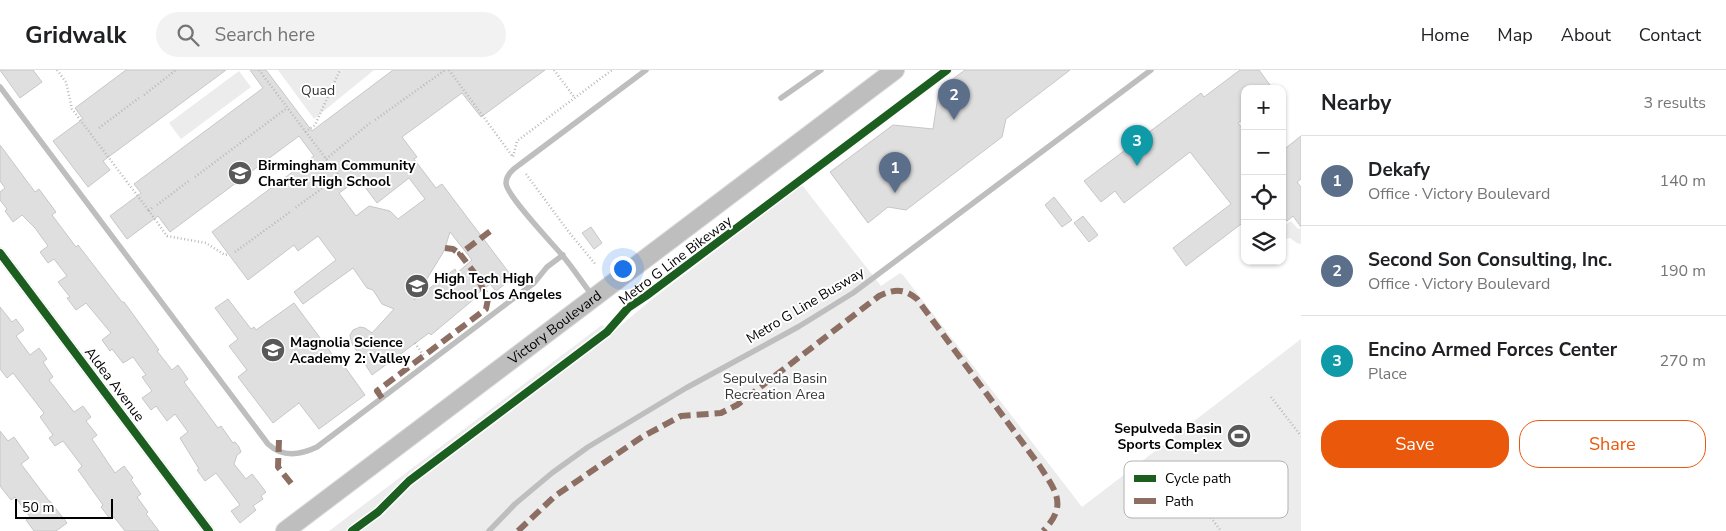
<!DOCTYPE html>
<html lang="en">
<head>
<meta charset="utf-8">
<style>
  :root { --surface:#fff; --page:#f2f2f2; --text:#202124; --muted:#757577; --line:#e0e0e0; --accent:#ea580c }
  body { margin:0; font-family:"Nunito Sans",sans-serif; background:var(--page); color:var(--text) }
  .controls { position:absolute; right:15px; top:15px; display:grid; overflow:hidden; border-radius:10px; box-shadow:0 1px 4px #0004 }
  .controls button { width:45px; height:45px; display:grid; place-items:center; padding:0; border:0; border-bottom:1px solid var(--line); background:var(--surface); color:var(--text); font:25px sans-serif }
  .scale { position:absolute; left:15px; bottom:12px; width:98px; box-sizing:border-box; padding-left:5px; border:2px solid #000; border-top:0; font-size:14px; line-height:18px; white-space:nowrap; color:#000; -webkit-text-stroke:4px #fff; paint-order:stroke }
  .you { position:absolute; left:622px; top:198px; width:18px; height:18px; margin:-12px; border:4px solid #fff; border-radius:50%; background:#1a73e8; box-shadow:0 0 0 8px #1a73e833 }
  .badge { display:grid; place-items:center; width:32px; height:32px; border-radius:50%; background:var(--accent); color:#fff; font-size:16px; font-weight:700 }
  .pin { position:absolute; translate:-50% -41px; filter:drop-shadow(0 1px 2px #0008) }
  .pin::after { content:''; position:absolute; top:26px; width:18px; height:15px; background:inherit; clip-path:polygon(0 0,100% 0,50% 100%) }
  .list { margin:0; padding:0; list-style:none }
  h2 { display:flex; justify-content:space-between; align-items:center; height:65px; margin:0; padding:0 20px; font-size:21px }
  h2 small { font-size:16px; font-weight:400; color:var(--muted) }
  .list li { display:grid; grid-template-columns:32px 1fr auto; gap:15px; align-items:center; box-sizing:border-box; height:90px; padding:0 20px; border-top:1px solid var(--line) }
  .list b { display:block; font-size:19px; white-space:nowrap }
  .list p { margin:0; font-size:16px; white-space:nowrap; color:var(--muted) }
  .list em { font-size:16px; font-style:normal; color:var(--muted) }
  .actions { display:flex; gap:10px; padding:15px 20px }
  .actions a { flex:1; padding:11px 0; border:1px solid var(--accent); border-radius:20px; text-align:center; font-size:18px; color:var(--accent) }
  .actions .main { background:var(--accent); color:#fff }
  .icon { flex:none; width:28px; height:28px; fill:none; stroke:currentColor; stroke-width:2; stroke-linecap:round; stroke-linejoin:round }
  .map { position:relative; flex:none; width:1301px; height:461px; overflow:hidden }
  header { display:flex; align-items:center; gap:30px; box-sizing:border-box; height:70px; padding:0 25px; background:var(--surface); border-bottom:1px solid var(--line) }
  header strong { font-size:24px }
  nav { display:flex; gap:28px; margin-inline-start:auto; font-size:18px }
  .search { width:350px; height:45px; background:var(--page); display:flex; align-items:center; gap:12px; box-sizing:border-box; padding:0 18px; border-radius:28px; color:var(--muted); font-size:19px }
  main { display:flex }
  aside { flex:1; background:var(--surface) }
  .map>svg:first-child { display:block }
</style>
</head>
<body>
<header>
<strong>Gridwalk</strong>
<div class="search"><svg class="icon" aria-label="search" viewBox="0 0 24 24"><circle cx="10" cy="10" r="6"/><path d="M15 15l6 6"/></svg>Search here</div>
<nav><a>Home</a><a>Map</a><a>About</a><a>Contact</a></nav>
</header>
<main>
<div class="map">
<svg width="1301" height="461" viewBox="0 0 1301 461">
  <rect width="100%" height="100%" fill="#fff"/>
  <path fill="#ececec" d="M278 0H374L314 49Z
    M239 1 251 17 181 69 169 53Z
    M802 115 881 216 900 203 903 205 1082 437 1301 269V461H329L602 255 613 262 651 230Z
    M1291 151 1298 159 1301 158V174L1297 173 1290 168 1285 169 1282 165V157Z"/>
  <path fill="#dfdfdf" stroke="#c7c7c7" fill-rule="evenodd" d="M0 0H33L42 12 20 28Z
    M126 0H226L103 91 110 100 88 117 53 71 83 49 75 38Z
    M250 0H266L312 61 393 0H545L481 47 462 23 402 67 417 87 414 89 436 118 442 114 513 208 496 221 490 214 473 227 474 229 431 265 429 263 372 305 351 272 350 265 353 260 360 257 365 258 372 263 394 239 382 234 373 220 367 218 353 198 303 234 294 222 336 190 318 166 298 181 294 175 248 210 212 162 314 86 299 66 170 162 158 146 127 169 110 146 141 123 134 114 263 18ZM409 108 425 129 398 149 390 141 369 136 356 146 339 123 359 109 377 133ZM450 162 472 190 457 203 455 199 414 230 444 181Z
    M965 0H1070L1006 49 1002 67 906 140 888 137 868 153 830 102 893 55 933 59 939 19Z
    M1240 0H1259L1273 19H1245V48L1238 53 1245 62V151L1186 196 1173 178 1231 134 1190 82 1124 133 1115 121 1101 132 1084 111 1201 23 1204 27Z
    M1301 66V109L1297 112 1301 117V157L1293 146 1287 151 1282 147V81Z
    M0 75 35 122 39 119 56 142 52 145 76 177 78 175 122 232H124L159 280 157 281 172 300 178 295 188 309 184 312 218 358 221 356 233 373 235 372 239 377 241 382 237 385 234 394 246 409 252 404 266 422 261 426 263 429 253 436 256 440 240 453 231 441 240 435 216 403 205 411 197 400 199 399 180 368 188 362 175 344 167 351 156 336 151 340 142 328 152 321 142 307 146 305 133 287 123 293 112 279 110 281 102 270 111 263 86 233 76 240 67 228 70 227 58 212 67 206 54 189 48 193 40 182 48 176 35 158 22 145 13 152 5 141 7 139 0 130V122L5 118 0 111Z
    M1054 127 1072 150 1062 157 1045 135Z
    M1083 146 1098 165 1089 172 1074 153Z
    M591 157 602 173 594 179 582 163Z
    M228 229 251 259 254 257 256 260 294 233 335 288 337 286 365 325 319 359 299 333 273 353 238 307 247 300 229 276 238 269 215 238Z
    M0 237 12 252 16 249 24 260 16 266 30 285 39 278 47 289 43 292 53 307 49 310 74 342 83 336 91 347 86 351 97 365 92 369 115 403 124 396 133 408 131 410 141 424 137 427 148 442 146 444 159 461H125L114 447 110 449 101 437 103 435 78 400 82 396 63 371 55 376 49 368 53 365 40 347 44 343 13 303 7 308 0 299Z
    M0 361 8 371 14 367 29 388 21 394 49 431H50L67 453 56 461H34L26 450 30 447 15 427 11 430 0 416Z"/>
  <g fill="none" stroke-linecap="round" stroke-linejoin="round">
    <g stroke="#dbdbdb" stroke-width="20">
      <g id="primary">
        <path id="s1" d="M285 461 895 0"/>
      </g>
    </g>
    <path stroke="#b9b9b9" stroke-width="2.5" stroke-dasharray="1 2.5" stroke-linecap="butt" d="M57 0 66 12 72 39 149 141
      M259 0 339 106 295 138
      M449 0 513 87 517 71 612 0
      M554 0 575 28
      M144 25 176 0
      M375 50 445 0
      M99 58 139 28
      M305 62 315 55 340 0
      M326 89 370 53
      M526 104 568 161 596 195
      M195 107 287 38
      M157 135 190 110
      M152 138 149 141 167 166 206 173 225 185 229 184
      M235 182 290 142
      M415 273 424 286
      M1271 327 1301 366
      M1175 400 1221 461"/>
    <path stroke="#bebebe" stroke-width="5.5" d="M0 17 268 374C283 388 300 385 317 377L534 213 547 197 563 185
      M781 28 821 0
      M592 225C582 212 573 198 562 185 552 173 506 125 506 113 506 105 513 99 519 95L646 0
      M489 461 515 434 552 403 588 377 686 318 798 257 853 223 1151 0"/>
    <path stroke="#bebebe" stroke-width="11" d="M0 183 209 461"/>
    <use href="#primary" stroke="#bebebe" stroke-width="18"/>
    <path stroke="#8d6e63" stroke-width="6" stroke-dasharray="12 6" stroke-linecap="butt" d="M445 178 453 179 460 184
      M382 328 377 321 486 239 488 229 476 205 460 184 493 159
      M279 370 278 397 294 417
      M518 461 555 426 642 367 681 346 721 343 737 335 879 226C894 219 904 218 917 229L1039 395C1055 420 1069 435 1043 461"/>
    <g stroke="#fff" stroke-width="11">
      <path id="cycleway" d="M0 183 209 461
        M352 461 378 442 409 411 607 262 628 238 646 226 947 0"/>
    </g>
    <use href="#cycleway" stroke="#1b5e20" stroke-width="8"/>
  </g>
  <defs>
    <g id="school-disc" transform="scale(1.25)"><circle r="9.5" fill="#595959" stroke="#fff"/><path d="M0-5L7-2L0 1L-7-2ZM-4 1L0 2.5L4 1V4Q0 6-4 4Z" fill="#fff"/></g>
    <g id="stadium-disc" transform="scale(1.25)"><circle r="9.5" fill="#595959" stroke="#fff"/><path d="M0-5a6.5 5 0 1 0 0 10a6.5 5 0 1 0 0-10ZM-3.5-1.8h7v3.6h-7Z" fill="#fff"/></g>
  </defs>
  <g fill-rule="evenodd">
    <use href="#school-disc" x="240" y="103"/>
    <use href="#school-disc" x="417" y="216"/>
    <use href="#school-disc" x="273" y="280"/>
    <use href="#stadium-disc" x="1239" y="366"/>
  </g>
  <g text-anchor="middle" stroke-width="4" stroke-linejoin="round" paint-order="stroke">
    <g font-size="14" fill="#333" stroke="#fff">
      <text x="318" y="25">Quad</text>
      <text x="775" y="313">Sepulveda Basin<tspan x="775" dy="16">Recreation Area</tspan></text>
    </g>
    <g font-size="14" font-weight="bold" fill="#000" stroke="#fff" text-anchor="start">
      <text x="258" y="100">Birmingham Community<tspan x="258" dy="16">Charter High School</tspan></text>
      <text x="434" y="213">High Tech High<tspan x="434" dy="16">School Los Angeles</tspan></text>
      <text x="290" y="277">Magnolia Science<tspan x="290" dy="16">Academy 2: Valley</tspan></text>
      <text x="1222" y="363" text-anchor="end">Sepulveda Basin<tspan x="1222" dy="16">Sports Complex</tspan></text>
    </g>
    <g font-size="14" fill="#000" stroke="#fff">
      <text transform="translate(675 190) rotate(-37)" y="5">Metro G Line Bikeway</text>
      <text transform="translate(805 235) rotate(-31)" y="5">Metro G Line Busway</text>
      <text dy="5" stroke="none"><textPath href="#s1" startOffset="338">Victory Boulevard</textPath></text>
      <text transform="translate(115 314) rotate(53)" y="5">Aldea Avenue</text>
    </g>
  </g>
  <rect x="1124" y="391" width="164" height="57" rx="8" fill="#fff" stroke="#b2b2b2" stroke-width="1"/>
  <rect x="1134" y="405" width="22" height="7" fill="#1b5e20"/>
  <rect x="1134" y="428" width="22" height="6" fill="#8d6e63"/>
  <g font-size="14" fill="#000">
    <text x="1165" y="413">Cycle path</text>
    <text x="1165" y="436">Path</text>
  </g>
</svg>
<div class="controls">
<button>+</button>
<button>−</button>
<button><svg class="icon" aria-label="locate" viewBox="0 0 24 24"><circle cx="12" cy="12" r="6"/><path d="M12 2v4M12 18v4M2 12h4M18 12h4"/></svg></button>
<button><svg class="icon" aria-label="layers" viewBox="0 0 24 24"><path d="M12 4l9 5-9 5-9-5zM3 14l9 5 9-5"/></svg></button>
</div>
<div class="scale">50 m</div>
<div class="you"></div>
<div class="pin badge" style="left:895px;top:123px;background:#5c6f8a">1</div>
<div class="pin badge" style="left:954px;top:50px;background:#5c6f8a">2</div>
<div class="pin badge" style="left:1137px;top:96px;background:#0f9aa8">3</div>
</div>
<aside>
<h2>Nearby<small>3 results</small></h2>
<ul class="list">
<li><span class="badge" style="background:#5c6f8a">1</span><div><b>Dekafy</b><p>Office · Victory Boulevard</p></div><em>140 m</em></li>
<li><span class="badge" style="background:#5c6f8a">2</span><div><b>Second Son Consulting, Inc.</b><p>Office · Victory Boulevard</p></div><em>190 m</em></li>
<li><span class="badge" style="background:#0f9aa8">3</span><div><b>Encino Armed Forces Center</b><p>Place</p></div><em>270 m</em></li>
</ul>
<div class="actions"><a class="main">Save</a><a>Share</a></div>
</aside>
</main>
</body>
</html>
